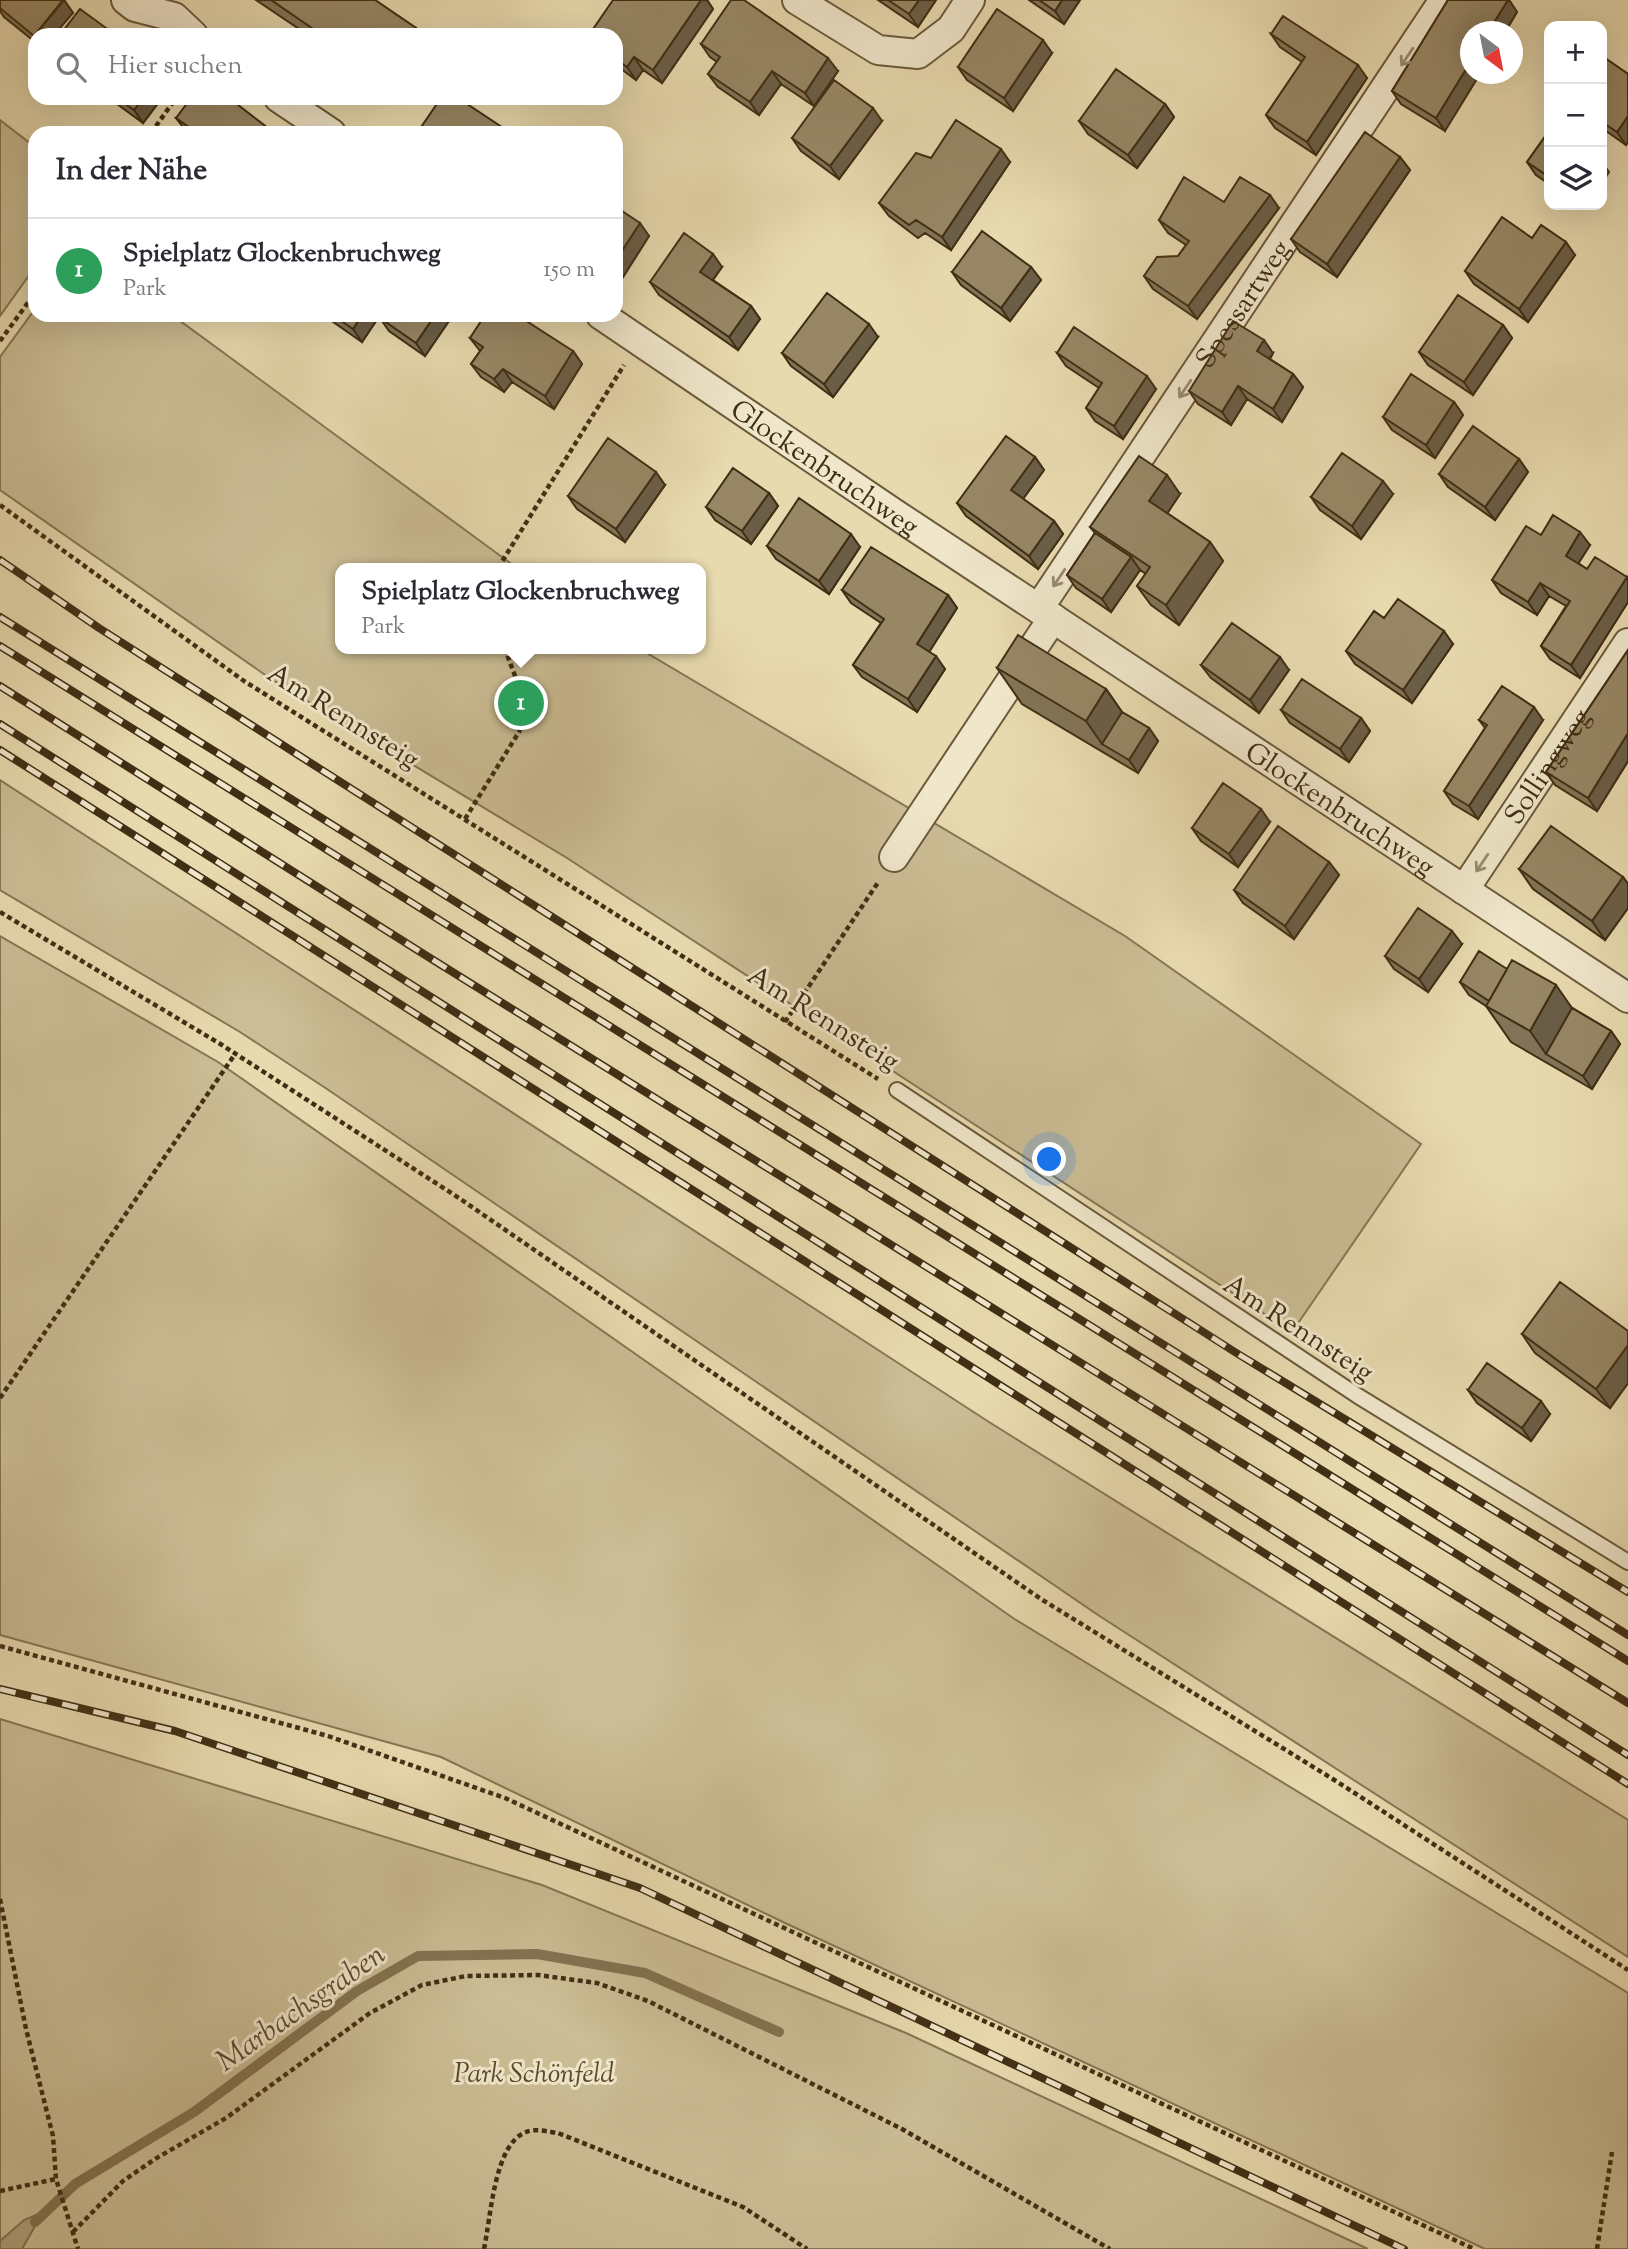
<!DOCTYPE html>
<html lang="de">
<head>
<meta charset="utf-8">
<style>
  :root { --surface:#fff; --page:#f7f7f7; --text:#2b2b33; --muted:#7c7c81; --line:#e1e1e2; --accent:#0f766e }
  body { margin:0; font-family:"Sorts Mill Goudy",serif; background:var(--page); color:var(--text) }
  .controls { position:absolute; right:21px; top:21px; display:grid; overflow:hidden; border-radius:14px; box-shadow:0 7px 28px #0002 }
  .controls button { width:63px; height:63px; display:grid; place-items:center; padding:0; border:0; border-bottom:2px solid var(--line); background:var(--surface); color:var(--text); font:35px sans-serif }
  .compass { position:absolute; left:1460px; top:21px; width:63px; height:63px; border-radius:50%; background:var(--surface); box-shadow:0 7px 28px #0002; rotate:148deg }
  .you { position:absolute; left:1050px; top:1160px; width:24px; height:24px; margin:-18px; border:5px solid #fff; border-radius:50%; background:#1a73e8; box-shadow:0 0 0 10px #1a73e833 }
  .badge { display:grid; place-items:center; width:46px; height:46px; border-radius:50%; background:var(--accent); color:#fff; font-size:23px; font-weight:700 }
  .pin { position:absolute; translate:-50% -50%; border:4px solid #fff; box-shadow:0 2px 7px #0006 }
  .popup { position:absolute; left:335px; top:563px; width:371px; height:91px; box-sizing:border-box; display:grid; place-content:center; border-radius:14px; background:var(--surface); filter:drop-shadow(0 2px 5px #0005); font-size:23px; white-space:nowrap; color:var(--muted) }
  .popup b { font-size:26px; color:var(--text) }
  .popup::after { content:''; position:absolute; left:50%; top:100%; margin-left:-14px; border:14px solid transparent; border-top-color:var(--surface) }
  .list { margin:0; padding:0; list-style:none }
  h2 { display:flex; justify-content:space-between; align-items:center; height:91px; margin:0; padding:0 28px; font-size:30px }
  h2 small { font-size:23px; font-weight:400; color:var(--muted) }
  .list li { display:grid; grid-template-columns:46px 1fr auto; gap:21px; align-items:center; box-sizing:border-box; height:105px; padding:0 28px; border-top:2px solid var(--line) }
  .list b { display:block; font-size:26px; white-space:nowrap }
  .list p { margin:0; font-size:23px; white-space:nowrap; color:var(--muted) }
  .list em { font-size:23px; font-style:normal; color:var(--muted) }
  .icon { flex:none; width:38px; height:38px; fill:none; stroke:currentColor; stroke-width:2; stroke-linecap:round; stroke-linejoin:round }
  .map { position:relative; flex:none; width:1628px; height:2249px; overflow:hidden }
  .search { position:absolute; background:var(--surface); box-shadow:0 7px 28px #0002; left:28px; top:28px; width:595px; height:77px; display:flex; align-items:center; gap:18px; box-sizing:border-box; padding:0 24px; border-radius:21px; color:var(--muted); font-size:26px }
  .panel { position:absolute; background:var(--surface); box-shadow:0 7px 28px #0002; left:28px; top:126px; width:595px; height:196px; border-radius:21px }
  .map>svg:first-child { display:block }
</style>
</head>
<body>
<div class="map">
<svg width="1628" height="2249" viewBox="0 0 1628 2249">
  <rect width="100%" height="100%" fill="#e8daaf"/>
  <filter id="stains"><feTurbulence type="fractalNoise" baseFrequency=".00286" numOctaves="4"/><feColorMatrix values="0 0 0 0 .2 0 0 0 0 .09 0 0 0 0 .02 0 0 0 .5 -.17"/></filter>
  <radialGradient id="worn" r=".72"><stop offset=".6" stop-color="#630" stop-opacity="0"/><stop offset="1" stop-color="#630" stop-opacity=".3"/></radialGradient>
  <path fill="#cbbd95" stroke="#867654" stroke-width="2" d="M0 120 35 147V267L0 316Z
    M35 309V315H172L517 568H341V649H640L1125 936 1421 1144 1292 1332 567 858 271 679 0 490V357Z
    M0 780 989 1422 1628 1820V1957L1098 1615 327 1089 240 1032 0 890Z
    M0 936 218 1062 1013 1618 1628 1993V2249H1485L785 1923 441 1757 0 1635Z
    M0 1719 542 1885 906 2033 1368 2249H0Z"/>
  <path fill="#afa07a" stroke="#837251" stroke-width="2" d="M43 2212 22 2249H0V2241L24 2220Z"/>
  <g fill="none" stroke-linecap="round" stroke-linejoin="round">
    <path stroke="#837251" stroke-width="10" d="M35 2222 75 2184 194 2112 357 1991 418 1956 537 1954 645 1973 779 2032"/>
    <g stroke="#6a593b" stroke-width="18">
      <path id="lane" d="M897 1090 1358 1396 1628 1562"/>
    </g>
    <g stroke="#6a593b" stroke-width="32">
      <g id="street">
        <path d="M126 0 135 7 174 17 193 35"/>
        <path d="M797 0 878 50 918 54 951 29 970 0"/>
        <path d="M279 98 331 133"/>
        <path id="s1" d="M601 315 895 514 1628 998"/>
        <path id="s2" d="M1039 608 1444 0"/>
        <path d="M894 857 1053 618"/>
        <path id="s3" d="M1464 890 1628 643"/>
      </g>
    </g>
    <path stroke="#402e14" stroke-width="4.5" stroke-dasharray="5 3.5" stroke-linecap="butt" d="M151 133 176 98
      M0 341 35 293
      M0 505 244 681 878 1079
      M498 568 624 365
      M465 819 519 732 527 708 505 649
      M0 912 222 1045 459 1198 1041 1599 1336 1781 1628 1970
      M785 1022 879 881
      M0 1398 235 1054
      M0 1646 328 1736 505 1798 1474 2249
      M0 1899 26 2029 53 2136 56 2179 78 2249
      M0 2191 56 2179
      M73 2232 123 2181 155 2159 226 2118 370 2013 422 1985 466 1976 538 1975 597 1983 648 2001 902 2129 1110 2249
      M484 2249C491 2217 494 2144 526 2132 535 2128 549 2132 558 2133L743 2207 807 2249
      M1597 2249 1612 2152"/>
    <use href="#lane" stroke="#f0e7cb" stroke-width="14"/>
    <use href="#street" stroke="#f0e7cb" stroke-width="28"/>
    <g stroke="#402e14" stroke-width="8">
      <path id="rail" d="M0 560 99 628 1238 1354 1628 1592
        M0 617 1628 1635
        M0 646 1628 1661
        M0 686 422 953 1628 1703
        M0 724 1628 1755
        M0 750 1628 1784
        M0 1689 175 1731 640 1888 1404 2249"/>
    </g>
    <use href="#rail" stroke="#f0e7cb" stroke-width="5" stroke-dasharray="16" stroke-linecap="butt"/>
  </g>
  <path fill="#827457" stroke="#402e14" stroke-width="2" d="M0 0H64L73 13 35 35V42L4 17 0 11Z
    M256 0H375L416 28 421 35H308Z
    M613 0H707L713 9 662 83 643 70 636 80 616 65V35Z
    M878 0H936L918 27Z
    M1029 0H1080L1064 24Z
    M1448 0H1509L1517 12 1505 32H1471L1445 131 1401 104 1392 91Z
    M1271 34 1367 78 1316 155 1275 128 1266 115 1302 62 1280 47Z
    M701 44 838 71 814 106 781 84 759 115 718 87 708 74 717 62 710 57Z
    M1052 53 1013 111 967 80 958 67Z
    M1602 56 1628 74V142L1626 145 1602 128Z
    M109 98H162L143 123Z
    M1165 104 1174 117 1137 168 1088 134 1079 121Z
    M176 118 272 131 274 133H189L186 131Z
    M882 121 839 179 801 151 792 138Z
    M1549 131V184L1536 175 1527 162Z
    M1400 157 1410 170 1337 277 1300 252 1291 239Z
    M931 158 1010 162 951 250 925 233 918 238 889 216 879 203Z
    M1224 202 1279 208 1197 319 1153 289 1144 276 1178 256 1186 245 1168 233 1159 220Z
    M616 207 649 236 623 277 616 272Z
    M1532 238 1575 255 1528 322 1474 284 1465 271Z
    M722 267 713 280 751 306 760 319 738 350 659 295 650 282Z
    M1031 267 1041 280 1010 321 961 285 952 272Z
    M326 315H380L362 342 329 319Z
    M382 315H453L425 356 389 331 380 318Z
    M1503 325 1512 338 1473 395 1428 365 1419 352Z
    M878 337 833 397 791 366 782 353Z
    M470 338 573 351 582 364 554 409 512 382 504 392 481 377 471 364 480 351Z
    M1057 353 1156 389 1123 439 1095 421 1086 408 1099 388 1066 366Z
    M1273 353 1270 359 1293 374 1303 387 1282 422 1247 399 1231 425 1198 404 1189 391Z
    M1454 402 1463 415 1435 458 1392 430 1383 417Z
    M1035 457 1044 470 1023 499 1054 521 1063 534 1038 569 966 516 957 503Z
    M1519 459 1528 472 1495 520 1448 487 1439 474Z
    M665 485 625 542 577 509 568 496Z
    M769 493 778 506 751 544 715 520 706 507Z
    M1180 494 1167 513 1210 542 1223 561 1179 625 1151 605 1137 586 1146 574 1140 570 1111 612 1076 588 1067 575 1095 533 1090 527Z
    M1393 494 1361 539 1320 510 1311 497Z
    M1541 535 1590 545 1578 563 1587 569 1627 577 1628 579V602L1580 678 1550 659 1541 646 1566 606 1549 596 1537 615 1501 593 1492 580Z
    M767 546 860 547 829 594 776 559Z
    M842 590 948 595 957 608 929 652 945 669 917 712 862 677 853 665 881 623 851 603Z
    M1384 618 1453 644 1412 703 1355 664 1346 651Z
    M1628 650V761L1597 811 1555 785 1546 772Z
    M1201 665 1289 670 1259 713 1211 678Z
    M997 668 1106 689 1122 712 1149 728 1158 741 1138 773 1022 704Z
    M1281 710 1361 718 1370 731 1349 762 1290 723Z
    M1479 720H1543L1478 819 1453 804 1444 791 1485 728Z
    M1270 822 1238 867 1201 841 1192 828Z
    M1329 862 1339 875 1294 939 1243 903 1234 890Z
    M1519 869 1623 877 1628 884V908L1605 940 1533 889Z
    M1462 944 1428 992 1394 969 1385 956Z
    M1507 969 1611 1031 1620 1044 1592 1089 1511 1042 1486 1006 1469 995 1460 982Z
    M1628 1331V1383L1610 1408 1535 1353 1522 1334Z
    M1468 1390 1550 1414 1531 1441 1477 1403Z"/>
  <path fill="#6a5e47" stroke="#402e14" stroke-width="2" d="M64 0 73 13 54 35H35V37L34 36Z
    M701 0H707L713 9 662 83 653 70Z
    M919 0H936L918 27 909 14Z
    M1062 0H1080L1064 24 1055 11Z
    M1508 0H1509L1517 12 1505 32H1488Z
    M416 28 421 35H411Z
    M1043 40 1052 53 1013 111 1004 98Z
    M634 57 643 70 636 80 627 67Z
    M828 58 838 71 814 106 805 93Z
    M1471 61V74H1480L1445 131 1436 118Z
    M1358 65 1367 78 1316 155 1307 142Z
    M772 71 781 84 759 115 750 102Z
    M143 98H162L143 123 134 110Z
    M1165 104 1174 117 1137 168 1128 155Z
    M873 108 882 121 839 179 830 166Z
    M1628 116V142L1626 145 1617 132Z
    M1001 149 1010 162 951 250 942 237Z
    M1400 157 1410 170 1337 277 1327 264Z
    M1602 162 1609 172 1602 183Z
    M1270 195 1279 208 1197 319 1188 306Z
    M640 223 649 236 623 277 616 267V260Z
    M1566 242 1575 255 1528 322 1519 309Z
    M713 254 722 267 709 285 700 272Z
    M1031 267 1041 280 1010 321 1001 308Z
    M751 306 760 319 738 350 729 337Z
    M362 315H380L362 342 353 329Z
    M435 315H453L425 356 416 343Z
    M869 324 878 337 833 397 824 384Z
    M1503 325 1512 338 1473 395 1464 382Z
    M1264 340 1273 353 1266 364 1257 351Z
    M573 351 582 364 554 409 545 396Z
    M503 369 512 382 504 392 494 379Z
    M1293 374 1303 387 1282 422 1273 409Z
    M1147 376 1156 389 1123 439 1114 426Z
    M1238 386 1247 399 1231 425 1222 412Z
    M1454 402 1463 415 1435 458 1426 445Z
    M1035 457 1044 470 1020 503 1011 490Z
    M1519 459 1528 472 1495 520 1485 507Z
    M656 472 665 485 625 542 616 529Z
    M1167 475 1180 494 1163 520 1149 501Z
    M1383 481 1393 494 1361 539 1352 526Z
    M769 493 778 506 751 544 742 531Z
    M1054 521 1063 534 1038 569 1029 556Z
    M1580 532 1590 545 1575 569 1566 556Z
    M851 534 860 547 829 594 819 581Z
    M1210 542 1223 561 1179 625 1166 605Z
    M1131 557 1140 570 1111 612 1102 599Z
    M1627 577 1628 579V602L1580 678 1571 665Z
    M1540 583 1549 596 1537 615 1528 602Z
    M948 595 957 608 926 657 917 644Z
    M1444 631 1453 644 1412 703 1403 690Z
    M936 656 945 669 917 712 908 699Z
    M1280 657 1289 670 1259 713 1250 700Z
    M1106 689 1131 725 1102 744 1086 721Z
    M1534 707 1543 720 1478 819 1469 806Z
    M1361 718 1370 731 1349 762 1340 749Z
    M1149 728 1158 741 1138 773 1129 760Z
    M1628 733V761L1597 811 1588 798Z
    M1261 809 1270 822 1238 867 1229 854Z
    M1329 862 1339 875 1294 939 1285 926Z
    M1623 877 1628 884V908L1605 940 1592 921Z
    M1452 931 1462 944 1428 992 1419 979Z
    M1556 985 1581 1021 1546 1054 1530 1031Z
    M1611 1031 1620 1044 1592 1089 1583 1076Z
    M1628 1345V1383L1610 1408 1596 1389Z
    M1541 1401 1550 1414 1531 1441 1522 1428Z"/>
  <path fill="#978765" stroke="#402e14" stroke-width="2" d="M0 0H63L34 36 0 8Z
    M271 0H375L416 28 411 35H322Z
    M613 0H701L653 70 634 57 627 67 616 59V35H589Z
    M731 0H744L828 58 805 93 772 71 750 102 708 74 720 57 701 44Z
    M888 0H919L909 14Z
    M1039 0H1062L1055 11Z
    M1448 0H1508L1488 32H1471V61L1436 118 1392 91Z
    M80 9 113 33 111 35H60Z
    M997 9 1043 40 1004 98 958 67Z
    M1283 16 1358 65 1307 142 1266 115 1305 57 1271 34Z
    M1602 56 1628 74V116L1617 132 1602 122Z
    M1116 69 1165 104 1128 155 1079 121Z
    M834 80 873 108 830 166 792 138Z
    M117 98H143L134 110Z
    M191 98H229L272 131 270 133H197L176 118Z
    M441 98H458L511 133H417Z
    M956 120 1001 149 942 237 916 220 909 225 879 203 916 153 931 158Z
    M1549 131V177L1527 162Z
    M1365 132 1400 157 1327 264 1291 239Z
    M1184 177 1224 202 1240 177 1270 195 1188 306 1144 276 1157 257 1178 256 1189 241 1159 220Z
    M616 207 640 223 616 260Z
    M1502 217 1532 238 1541 225 1566 242 1519 309 1465 271Z
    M982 231 1031 267 1001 308 952 272Z
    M684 233 713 254 700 272 751 306 729 337 650 282Z
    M827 293 869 324 824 384 782 353Z
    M1458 295 1503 325 1464 382 1419 352Z
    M333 315H362L353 329Z
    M382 315H435L416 343 380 318Z
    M485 315H517L573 351 545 396 503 369 494 379 471 364 483 347 470 338Z
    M1233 321 1264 340 1257 351 1293 374 1273 409 1238 386 1222 412 1189 391Z
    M1074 327 1147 376 1114 426 1086 408 1102 383 1057 353Z
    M1411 374 1454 402 1426 445 1383 417Z
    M1473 426 1519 459 1485 507 1439 474Z
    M1006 436 1035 457 1011 490 1054 521 1029 556 957 503Z
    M608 438 656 472 616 529 568 496Z
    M1342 453 1383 481 1352 526 1311 497Z
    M1139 456 1167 475 1149 501 1210 542 1166 605 1137 586 1150 567 1090 527Z
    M733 468 769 493 742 531 706 507Z
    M799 498 851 534 819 581 767 546Z
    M1553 515 1580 532 1566 556 1587 569 1595 557 1627 577 1571 665 1541 646 1570 601 1540 583 1528 602 1492 580 1526 526 1541 535Z
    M1095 533 1131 557 1102 599 1067 575Z
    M871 547 948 595 917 644 936 656 908 699 853 665 884 619 842 590Z
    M1398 599 1444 631 1403 690 1346 651 1374 611 1384 618Z
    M1232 623 1280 657 1250 700 1201 665Z
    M1018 635 1106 689 1086 721 997 668Z
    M1628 650V733L1588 798 1546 772Z
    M1302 679 1361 718 1340 749 1281 710Z
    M1502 686 1534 707 1469 806 1444 791 1487 725 1479 720Z
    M1122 712 1149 728 1129 760 1102 744Z
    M1223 783 1261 809 1229 854 1192 828Z
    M1278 826 1329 862 1285 926 1234 890Z
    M1551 826 1623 877 1592 921 1519 869Z
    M1418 908 1452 931 1419 979 1385 956Z
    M1479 951 1507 969 1489 1001 1460 982Z
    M1512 960 1556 985 1530 1031 1486 1006Z
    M1572 1008 1611 1031 1583 1076 1546 1054Z
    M1560 1282 1628 1331V1345L1596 1389 1522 1334Z
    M1487 1363 1541 1401 1522 1428 1468 1390Z"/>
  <defs><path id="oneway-shaft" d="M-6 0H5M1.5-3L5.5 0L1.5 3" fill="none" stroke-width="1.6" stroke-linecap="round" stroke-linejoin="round" transform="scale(1.75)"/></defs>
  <g stroke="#988a70">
    <use href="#oneway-shaft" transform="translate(1407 57) rotate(124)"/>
    <use href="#oneway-shaft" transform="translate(1185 389) rotate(124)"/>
    <use href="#oneway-shaft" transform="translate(1059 578) rotate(124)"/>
    <use href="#oneway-shaft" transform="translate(1482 863) rotate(124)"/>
  </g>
  <g text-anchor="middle" stroke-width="6" stroke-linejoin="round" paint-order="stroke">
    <g font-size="28" fill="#402e14" stroke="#f0e7cb">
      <text dy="10" stroke="none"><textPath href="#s2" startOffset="366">Spessartweg</textPath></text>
      <text dy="10" stroke="none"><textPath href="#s1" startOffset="271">Glockenbruchweg</textPath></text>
      <text transform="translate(344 715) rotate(32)" y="10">Am Rennsteig</text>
      <text dy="10" stroke="none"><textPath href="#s3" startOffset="149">Sollingweg</textPath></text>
      <text dy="10" stroke="none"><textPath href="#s1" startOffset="889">Glockenbruchweg</textPath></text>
      <text transform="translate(824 1017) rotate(32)" y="10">Am Rennsteig</text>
      <text transform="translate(1299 1327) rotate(33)" y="10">Am Rennsteig</text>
    </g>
    <g font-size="28" font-style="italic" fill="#5c4b2e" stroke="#f0e7cb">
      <text x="534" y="2082">Park Schönfeld</text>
    </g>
    <g font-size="30" font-style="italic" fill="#5c4a2e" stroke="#f0e7cb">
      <text transform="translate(300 2007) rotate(-35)" y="10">Marbachsgraben</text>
    </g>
  </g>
  <rect width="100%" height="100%" filter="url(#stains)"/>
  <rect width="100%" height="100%" fill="url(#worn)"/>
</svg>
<div class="controls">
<button>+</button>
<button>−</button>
<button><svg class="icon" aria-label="layers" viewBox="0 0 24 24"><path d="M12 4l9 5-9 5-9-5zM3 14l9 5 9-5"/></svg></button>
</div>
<svg class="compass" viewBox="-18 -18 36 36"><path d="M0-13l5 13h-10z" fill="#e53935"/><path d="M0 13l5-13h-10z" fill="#7c7c81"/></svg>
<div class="you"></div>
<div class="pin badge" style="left:521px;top:703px;background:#2e9e5b">1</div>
<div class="popup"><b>Spielplatz Glockenbruchweg</b>Park</div>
<div class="search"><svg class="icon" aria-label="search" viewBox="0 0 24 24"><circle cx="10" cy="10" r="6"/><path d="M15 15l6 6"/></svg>Hier suchen</div>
<section class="panel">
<h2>In der Nähe<small></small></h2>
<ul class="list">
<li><span class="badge" style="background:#2e9e5b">1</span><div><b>Spielplatz Glockenbruchweg</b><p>Park</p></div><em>150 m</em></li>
</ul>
</section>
</div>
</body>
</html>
